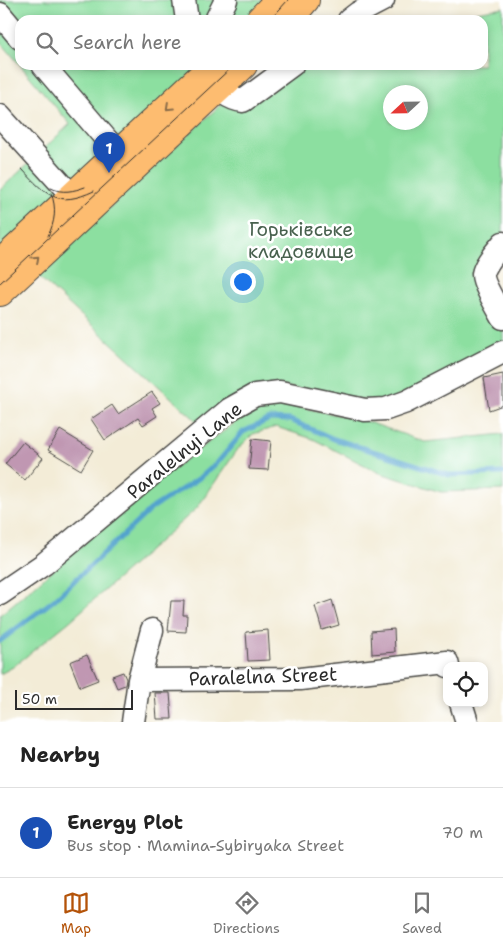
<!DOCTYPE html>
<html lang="en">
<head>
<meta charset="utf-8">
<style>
  :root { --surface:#fff; --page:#f6f6f6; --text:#222; --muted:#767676; --line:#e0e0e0; --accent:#b45309 }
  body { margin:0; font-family:"Shantell Sans",sans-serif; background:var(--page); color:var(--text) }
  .controls { position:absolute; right:15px; bottom:15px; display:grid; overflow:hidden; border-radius:10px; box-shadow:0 2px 8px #0003 }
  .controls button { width:45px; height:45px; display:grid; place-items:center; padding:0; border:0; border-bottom:1px solid var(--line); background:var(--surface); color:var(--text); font:25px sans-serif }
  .compass { position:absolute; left:383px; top:85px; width:45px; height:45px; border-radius:50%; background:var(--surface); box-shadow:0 2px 8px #0003; rotate:248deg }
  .scale { position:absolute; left:15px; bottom:12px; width:118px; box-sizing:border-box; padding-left:5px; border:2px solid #2b2b2b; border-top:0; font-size:14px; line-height:18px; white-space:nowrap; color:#2b2b2b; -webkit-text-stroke:4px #fff; paint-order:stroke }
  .you { position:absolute; left:242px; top:281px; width:18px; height:18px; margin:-12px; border:4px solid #fff; border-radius:50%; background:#1a73e8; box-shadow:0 0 0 8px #1a73e833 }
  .badge { display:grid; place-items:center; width:32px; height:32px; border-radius:50%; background:var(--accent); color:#fff; font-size:16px; font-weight:700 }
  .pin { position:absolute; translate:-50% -41px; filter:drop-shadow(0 1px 2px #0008) }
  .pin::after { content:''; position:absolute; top:26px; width:18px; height:15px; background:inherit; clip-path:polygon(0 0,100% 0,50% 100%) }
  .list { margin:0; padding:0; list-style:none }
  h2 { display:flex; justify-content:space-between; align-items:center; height:65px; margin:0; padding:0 20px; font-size:21px }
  h2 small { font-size:16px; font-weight:400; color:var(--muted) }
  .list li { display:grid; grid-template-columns:32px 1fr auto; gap:15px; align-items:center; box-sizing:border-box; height:90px; padding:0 20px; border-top:1px solid var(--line) }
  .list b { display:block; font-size:19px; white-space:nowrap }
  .list p { margin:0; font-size:16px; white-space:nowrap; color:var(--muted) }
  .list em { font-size:16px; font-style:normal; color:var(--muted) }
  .icon { flex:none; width:28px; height:28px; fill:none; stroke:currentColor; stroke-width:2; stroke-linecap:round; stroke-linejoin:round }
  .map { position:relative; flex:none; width:503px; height:722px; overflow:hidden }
  .search { position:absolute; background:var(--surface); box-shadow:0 2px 8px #0003; left:15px; right:15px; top:15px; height:55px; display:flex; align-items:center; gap:12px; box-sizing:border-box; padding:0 18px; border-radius:15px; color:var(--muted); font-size:19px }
  .sheet { height:155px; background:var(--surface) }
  nav { display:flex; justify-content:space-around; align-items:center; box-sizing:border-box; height:70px; border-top:1px solid var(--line); background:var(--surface); font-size:14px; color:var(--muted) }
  nav a { display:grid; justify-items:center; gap:2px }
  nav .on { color:var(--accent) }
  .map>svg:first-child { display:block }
</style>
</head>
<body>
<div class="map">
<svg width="503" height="722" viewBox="0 0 503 722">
  <rect width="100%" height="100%" fill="#fff"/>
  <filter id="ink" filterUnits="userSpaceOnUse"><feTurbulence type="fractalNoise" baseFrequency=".02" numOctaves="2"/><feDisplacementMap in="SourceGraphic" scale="10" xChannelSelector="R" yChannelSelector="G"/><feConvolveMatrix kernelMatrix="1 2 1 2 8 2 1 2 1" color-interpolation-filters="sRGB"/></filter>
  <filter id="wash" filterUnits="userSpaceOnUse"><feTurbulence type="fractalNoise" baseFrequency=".0096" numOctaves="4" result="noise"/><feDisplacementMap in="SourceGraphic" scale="20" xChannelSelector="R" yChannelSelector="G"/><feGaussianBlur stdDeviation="1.12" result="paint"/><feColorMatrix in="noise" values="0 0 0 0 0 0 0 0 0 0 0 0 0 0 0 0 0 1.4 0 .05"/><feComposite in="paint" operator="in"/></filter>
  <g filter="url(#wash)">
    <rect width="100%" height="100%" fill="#f3ecd7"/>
    <path fill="#8cdfa0" stroke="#5c8566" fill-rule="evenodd" d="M0 0H271L252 20H20V65L0 41Z
      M503 7V233L481 286 503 331V346L384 403 280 386 201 425 37 275 229 97 260 98 307 65H483V20H436ZM390 92H420V122H390Z
      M20 65H205L0 256V190L70 124Z
      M289 405 363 420 425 442 503 434V490L441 492 380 473 313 439 276 427 253 434 238 449 197 508 70 621 13 667 0 674V615L164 475 250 412 269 406Z"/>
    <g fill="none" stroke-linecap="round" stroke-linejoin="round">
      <path stroke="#52a3cd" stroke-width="5" d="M0 641 54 600 152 508 201 477 218 462 243 432 270 419 290 420 334 439 449 475 503 473"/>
    </g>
    <g id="blocks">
      <path fill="#c097b2" d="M503 374V405L489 410 484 378Z
        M152 392 160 403 152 408 157 416 143 425 138 418 105 440 91 419 112 405 118 414Z
        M60 430 93 450 81 470 48 450Z
        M252 439 271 441 268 470 249 469Z
        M23 442 43 458 25 480 5 464Z
        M332 600 339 625 322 630 315 606Z
        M171 601H184L183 615H187L186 632 168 631Z
        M394 629 395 652 372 654 371 631Z
        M268 630 270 660 248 661 246 632Z
        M87 655 98 680 80 687 70 662Z
        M123 672 126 679 125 685 117 688 112 676Z
        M155 693H170L172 719H157Z"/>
    </g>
  </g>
  <g filter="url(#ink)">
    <use href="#blocks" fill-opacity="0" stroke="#494845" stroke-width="1"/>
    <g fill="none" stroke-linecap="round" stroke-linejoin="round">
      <g stroke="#494845" stroke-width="25">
        <path id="minor" d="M184 0 187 20
          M0 14 20 38
          M216 20 226 0
          M349 20 358 13 383 0
          M43 65 130 167
          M207 77C213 87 230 100 243 101L292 65
          M0 116 83 208
          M503 243C497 251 485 263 483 274 482 282 498 309 503 318
          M0 594 44 564 230 409 255 395 280 392 365 410 386 409 406 402 503 352
          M139 680 300 679 447 662 448 666
          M461 703 467 722
          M133 722 139 680 152 630"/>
      </g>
      <g stroke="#494845" stroke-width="30">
        <path id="major" d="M260 20 279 0
          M288 20 305 0
          M0 264 214 65
          M0 292 243 65"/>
      </g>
      <use href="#minor" stroke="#fff" stroke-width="22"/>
      <use href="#major" stroke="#fdbc6f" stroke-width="28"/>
      <path stroke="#2b2b2b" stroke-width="1" d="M270 20 288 0
        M22 169C47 196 57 208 94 191
        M51 188C62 194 74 191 85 187
        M48 236C55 222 57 208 51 193
        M0 283 234 65"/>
    </g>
    <defs><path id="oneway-chevron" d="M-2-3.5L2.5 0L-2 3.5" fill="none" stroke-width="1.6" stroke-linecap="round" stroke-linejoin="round" transform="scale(1.25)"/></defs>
    <g stroke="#8a6c4a">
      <use href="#oneway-chevron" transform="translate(169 107) rotate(137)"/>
      <use href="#oneway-chevron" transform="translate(36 259) rotate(-43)"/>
    </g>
  </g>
  <g text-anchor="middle" stroke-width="5" stroke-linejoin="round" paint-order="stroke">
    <g font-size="19" fill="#48614e" stroke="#fff">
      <text x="301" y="236">Горьківське<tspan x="301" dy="22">кладовище</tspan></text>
    </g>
    <g font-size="19" fill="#2b2b2b" stroke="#fff">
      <text transform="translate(184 450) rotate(-39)" y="7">Paralelnyi Lane</text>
      <text transform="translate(263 676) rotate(-2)" y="7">Paralelna Street</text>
    </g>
  </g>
</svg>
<div class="controls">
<button><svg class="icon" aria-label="locate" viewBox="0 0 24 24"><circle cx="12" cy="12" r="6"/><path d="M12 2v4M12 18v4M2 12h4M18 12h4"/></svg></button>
</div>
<svg class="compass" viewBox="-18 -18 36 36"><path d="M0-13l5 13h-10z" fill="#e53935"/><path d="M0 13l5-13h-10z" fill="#767676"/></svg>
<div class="scale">50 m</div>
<div class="you"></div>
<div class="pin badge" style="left:109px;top:173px;background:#1a4fb4">1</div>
<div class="search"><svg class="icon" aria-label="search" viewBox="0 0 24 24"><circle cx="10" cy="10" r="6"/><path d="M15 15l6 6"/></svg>Search here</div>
</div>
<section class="sheet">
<h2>Nearby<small></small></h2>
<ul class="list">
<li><span class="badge" style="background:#1a4fb4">1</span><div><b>Energy Plot</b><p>Bus stop · Mamina-Sybiryaka Street</p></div><em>70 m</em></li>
</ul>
</section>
<nav>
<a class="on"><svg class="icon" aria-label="map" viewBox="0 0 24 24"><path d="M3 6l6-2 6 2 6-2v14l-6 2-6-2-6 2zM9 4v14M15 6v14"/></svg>Map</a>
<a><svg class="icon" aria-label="directions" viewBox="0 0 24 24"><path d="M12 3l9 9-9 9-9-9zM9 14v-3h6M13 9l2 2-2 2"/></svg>Directions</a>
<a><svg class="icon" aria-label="saved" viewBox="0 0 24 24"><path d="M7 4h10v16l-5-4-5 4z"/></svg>Saved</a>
</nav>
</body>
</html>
